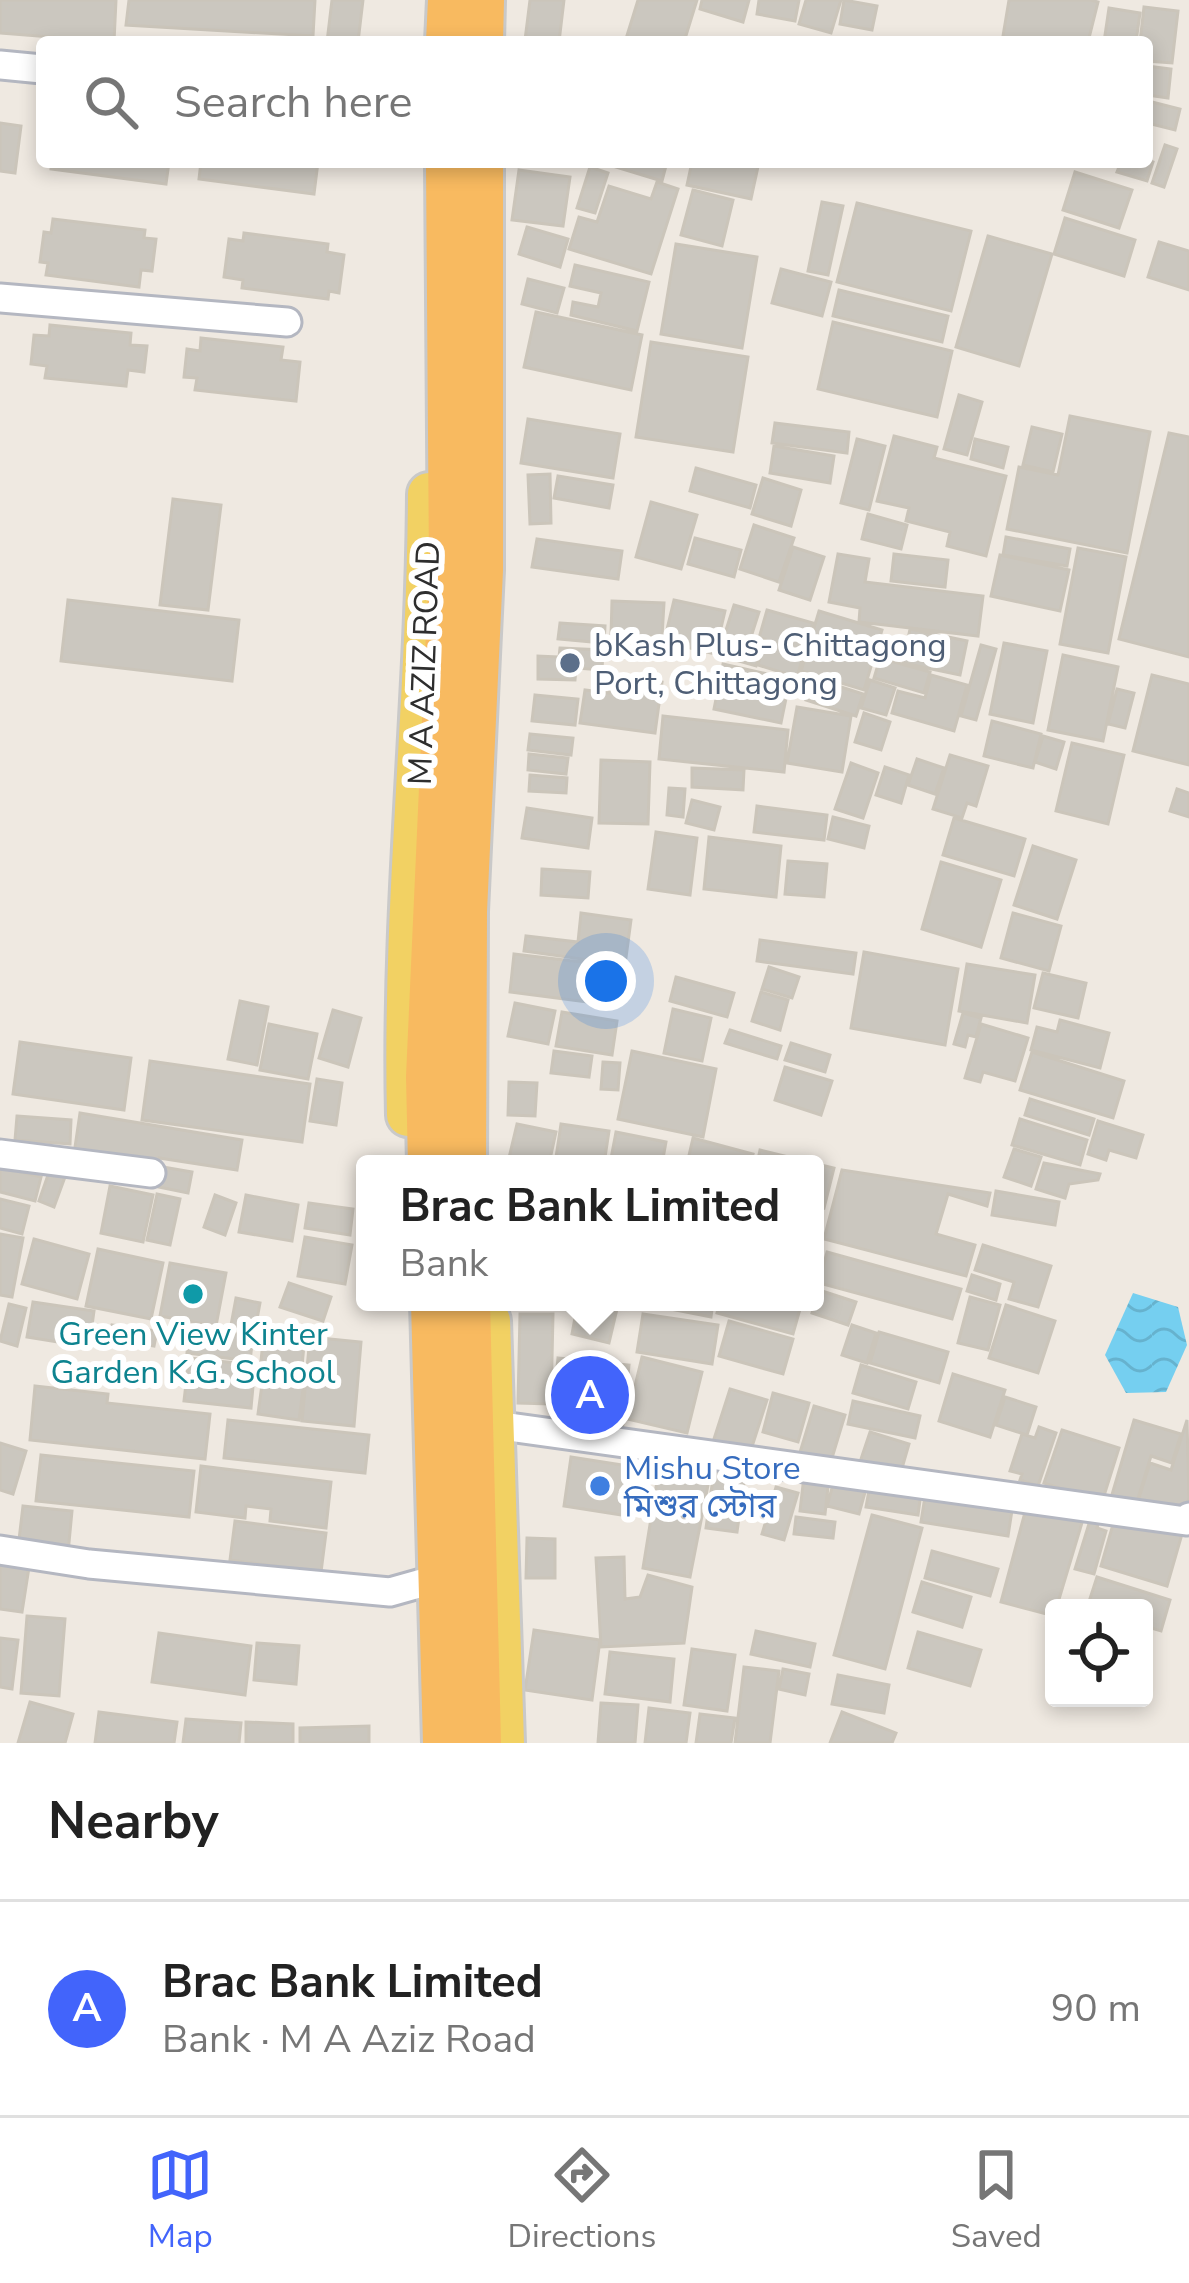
<!DOCTYPE html>
<html lang="en">
<head>
<meta charset="utf-8">
<style>
  :root { --surface:#fff; --page:#f2f2f2; --text:#222; --muted:#767676; --line:#e0e0e0; --accent:#4264fb }
  body { margin:0; font-family:"Nunito Sans","Noto Sans Bengali",sans-serif; background:var(--page); color:var(--text) }
  .controls { position:absolute; right:36px; bottom:36px; display:grid; overflow:hidden; border-radius:12px; box-shadow:0 6px 18px #0003 }
  .controls button { width:108px; height:108px; display:grid; place-items:center; padding:0; border:0; border-bottom:3px solid var(--line); background:var(--surface); color:var(--text); font:60px sans-serif }
  .you { position:absolute; left:606px; top:981px; width:42px; height:42px; margin:-30px; border:9px solid #fff; border-radius:50%; background:#1a73e8; box-shadow:0 0 0 18px #1a73e833 }
  .badge { display:grid; place-items:center; width:78px; height:78px; border-radius:50%; background:var(--accent); color:#fff; font-size:39px; font-weight:700 }
  .pin { position:absolute; translate:-50% -50%; border:6px solid #fff; box-shadow:0 3px 12px #0006 }
  .popup { position:absolute; left:356px; top:1155px; width:468px; height:156px; box-sizing:border-box; display:grid; place-content:center; border-radius:12px; background:var(--surface); filter:drop-shadow(0 3px 9px #0005); font-size:39px; white-space:nowrap; color:var(--muted) }
  .popup b { font-size:45px; color:var(--text) }
  .popup::after { content:''; position:absolute; left:50%; top:100%; margin-left:-24px; border:24px solid transparent; border-top-color:var(--surface) }
  .list { margin:0; padding:0; list-style:none }
  h2 { display:flex; justify-content:space-between; align-items:center; height:156px; margin:0; padding:0 48px; font-size:51px }
  h2 small { font-size:39px; font-weight:400; color:var(--muted) }
  .list li { display:grid; grid-template-columns:78px 1fr auto; gap:36px; align-items:center; box-sizing:border-box; height:216px; padding:0 48px; border-top:3px solid var(--line) }
  .list b { display:block; font-size:45px; white-space:nowrap }
  .list p { margin:0; font-size:39px; white-space:nowrap; color:var(--muted) }
  .list em { font-size:39px; font-style:normal; color:var(--muted) }
  .icon { flex:none; width:66px; height:66px; fill:none; stroke:currentColor; stroke-width:2; stroke-linecap:round; stroke-linejoin:round }
  .map { position:relative; flex:none; width:1189px; height:1743px; overflow:hidden }
  .search { position:absolute; background:var(--surface); box-shadow:0 6px 18px #0003; left:36px; right:36px; top:36px; height:132px; display:flex; align-items:center; gap:30px; box-sizing:border-box; padding:0 42px; border-radius:12px; color:var(--muted); font-size:45px }
  .sheet { height:372px; background:var(--surface) }
  nav { display:flex; justify-content:space-around; align-items:center; box-sizing:border-box; height:168px; border-top:3px solid var(--line); background:var(--surface); font-size:33px; color:var(--muted) }
  nav a { display:grid; justify-items:center; gap:6px }
  nav .on { color:var(--accent) }
  .map>svg:first-child { display:block }
</style>
</head>
<body>
<div class="map">
<svg width="1189" height="1743" viewBox="0 0 1189 1743">
  <defs>
    <pattern id="water-waves" width="16" height="10" patternUnits="userSpaceOnUse" patternTransform="scale(3)"><rect width="16" height="10" fill="#75cff0"/><path d="M0 5q4-4 8 0t8 0" fill="none" stroke="#66b2ce"/></pattern>
  </defs>
  <rect width="100%" height="100%" fill="#efe9e1"/>
  <path fill="url(#water-waves)" d="M1133 1293 1178 1307 1187 1345 1166 1392 1126 1393 1105 1355Z"/>
  <path fill="#cbc7bf" stroke="#cbc5ba" stroke-width="3" d="M0 0H116L114 42 0 33Z
    M129 0H315L313 36 126 25Z
    M332 0H363L358 42H327Z
    M530 0H564L559 42 525 40Z
    M638 0H697L684 42H625Z
    M702 0H749L743 22 700 9Z
    M759 0H799L795 21 757 14Z
    M806 0H841L831 33 799 24Z
    M844 0 877 6 872 30 840 24Z
    M1009 0H1091L1098 2 1088 42H1002Z
    M1144 7 1178 11 1172 63 1147 61V42H1140Z
    M1109 8 1140 13 1136 42H1104Z
    M1147 66 1171 69 1168 98 1147 95Z
    M1152 102 1180 109 1175 130 1147 123Z
    M0 123 21 126 15 173 0 171Z
    M1165 145 1177 149 1164 187 1152 183Z
    M1147 160 1153 162 1147 181 1117 172 1121 162Z
    M52 162H169L166 184 51 169Z
    M201 162H318L314 194 199 179Z
    M618 162H667L662 181 616 167Z
    M692 162H759L751 199 687 185Z
    M590 167 608 173 595 213 577 208Z
    M519 170 570 177 563 226 512 220Z
    M1075 172 1132 190 1119 228 1063 210Z
    M657 182 678 189 651 274 569 249 579 217 597 222 609 186 651 199Z
    M693 190 733 200 722 246 681 235Z
    M822 202 843 206 828 275 808 271Z
    M857 203 971 231 951 311 837 282Z
    M1065 218 1135 240 1124 276 1054 254Z
    M53 219 145 230 144 238 156 239 152 271 141 270 139 287 46 275 48 263 40 262 44 232 51 233Z
    M527 227 568 239 560 267 519 254Z
    M244 233 328 244 327 252 344 255 339 293 329 291 328 299 242 288 243 280 224 277 229 239 243 241Z
    M988 236 1052 254 1019 366 956 347Z
    M1159 242 1189 251V290L1148 277Z
    M676 244 757 257 742 348 661 334Z
    M575 265 649 282 637 331 571 315 573 302 598 307 601 293 570 286Z
    M781 269 831 282 822 316 772 303Z
    M528 279 564 288 557 313 522 304Z
    M839 290 948 316 942 342 833 316Z
    M536 312 642 335 631 390 524 367Z
    M833 322 952 351 937 417 818 389Z
    M50 325 131 333 130 345 147 346 144 372 128 370 126 386 45 378 47 366 31 364 34 335 49 336Z
    M201 338 283 347 281 360 300 362 296 401 195 390 197 378 184 377 187 349 200 351Z
    M651 342 748 357 733 452 636 437Z
    M959 395 982 402 967 455 944 449Z
    M1070 416 1150 432 1127 553 1007 529 1019 467 1058 475Z
    M528 419 620 434 613 478 521 463Z
    M775 423 849 432 847 453 772 443Z
    M1032 427 1062 434 1053 472 1023 465Z
    M1169 433 1189 437V657L1119 639Z
    M894 436 937 447 934 458 1006 476 986 556 947 546 950 532 906 521 909 508 877 501Z
    M857 439 885 446 869 510 841 503Z
    M975 439 1008 447 1003 468 971 459Z
    M774 446 834 456 830 483 770 473Z
    M696 468 756 485 750 508 690 491Z
    M550 474 551 523 530 524 528 475Z
    M558 476 613 485 609 508 554 498Z
    M763 478 801 490 791 526 752 514Z
    M173 499 221 505 208 610 160 605Z
    M651 502 697 515 681 569 636 557Z
    M868 514 907 525 901 549 862 539Z
    M754 525 794 538 779 582 740 569Z
    M1006 537 1070 549 1067 566 1003 555Z
    M695 538 741 550 734 577 688 564Z
    M537 539 622 551 618 579 532 567Z
    M793 547 824 557 810 600 779 590Z
    M1078 548 1126 557 1108 653 1060 644Z
    M838 554 869 559 865 582 983 596 978 636 859 622 860 608 829 602Z
    M894 554 948 560 945 587 891 581Z
    M1000 555 1069 570 1060 611 991 596Z
    M68 600 239 620 232 681 61 661Z
    M674 600 725 611 715 654 664 642Z
    M612 601 664 603 662 637 611 635Z
    M734 605 759 612 751 637 763 641 756 666 718 655Z
    M767 610 813 623 797 677 758 665 765 639 759 638Z
    M819 611 882 630 864 690 801 671Z
    M560 623 605 626 604 643 558 639Z
    M910 629 967 641 960 675 903 663Z
    M1004 643 1047 651 1033 723 990 714Z
    M981 645 996 649 976 720 961 716Z
    M560 648 603 650 602 670 576 668 575 680 538 679V656L559 657Z
    M1063 655 1118 667 1103 741 1048 730Z
    M880 658 930 672 924 693 874 678Z
    M723 664 790 679 781 723 714 709Z
    M611 674 662 682 655 733 580 723 585 690 609 693Z
    M931 675 967 685 954 731 892 713 898 691 925 698Z
    M1152 675 1189 684V765L1133 751Z
    M813 678 863 694 856 716 806 700Z
    M870 680 895 688 886 715 861 708Z
    M1117 689 1134 693 1125 728 1108 724Z
    M535 695 578 699 575 725 532 721Z
    M797 707 851 716 842 772 787 763Z
    M864 713 890 722 881 750 855 742Z
    M663 716 788 730 784 772 659 759Z
    M992 721 1041 734 1033 768 984 756Z
    M530 734 573 738 571 755 528 750Z
    M1043 736 1064 742 1056 769 1035 762Z
    M1072 743 1124 755 1108 824 1056 811Z
    M529 754 568 758 566 774 528 770Z
    M950 755 988 766 976 806 967 803 962 818 933 809Z
    M917 759 944 768 935 794 908 785Z
    M601 760 650 762 648 824 599 823Z
    M851 763 878 773 863 818 835 809Z
    M885 767 909 775 901 803 876 795Z
    M692 768 744 770 743 790 692 787Z
    M530 775 567 778 566 793 529 791Z
    M669 788 685 789 683 817 667 815Z
    M1177 789 1189 793V817L1170 811Z
    M692 800 720 807 714 830 686 823Z
    M757 806 827 815 824 840 754 832Z
    M527 808 592 818 588 848 522 838Z
    M833 817 869 826 864 848 828 839Z
    M954 818 1025 839 1014 876 943 855Z
    M656 832 697 838 690 895 648 889Z
    M709 837 781 846 776 897 704 889Z
    M1033 846 1076 860 1057 919 1014 905Z
    M788 861 827 864 824 897 785 894Z
    M941 862 1001 880 981 947 922 929Z
    M542 869 590 872 588 898 541 895Z
    M581 913 631 920 625 965 524 951 526 936 578 942Z
    M1013 913 1061 926 1049 971 1001 958Z
    M760 940 856 953 853 974 757 961Z
    M864 952 958 969 945 1045 851 1028Z
    M514 954 616 966 611 1005 510 992Z
    M967 964 1035 975 1027 1023 959 1011Z
    M769 967 799 977 792 998 762 989Z
    M1043 973 1086 983 1078 1018 1034 1008Z
    M676 977 734 993 727 1017 670 1001Z
    M761 992 788 1000 780 1030 752 1021Z
    M240 1001 268 1007 257 1065 228 1059Z
    M515 1003 555 1011 548 1044 508 1036Z
    M673 1009 711 1018 702 1061 664 1053Z
    M333 1010 361 1018 348 1067 319 1058Z
    M562 1012 617 1021 612 1055 556 1046Z
    M963 1013 981 1018 976 1037 968 1035 965 1047 954 1044Z
    M1060 1020 1109 1033 1100 1068 1031 1050 1037 1027 1057 1032Z
    M269 1024 317 1034 308 1079 260 1070Z
    M981 1024 1028 1038 1015 1081 983 1072 980 1082 965 1078Z
    M730 1030 781 1046 777 1059 725 1043Z
    M20 1042 131 1058 124 1110 13 1094Z
    M791 1043 830 1055 825 1072 785 1060Z
    M554 1051 592 1056 589 1077 551 1073Z
    M632 1051 716 1069 703 1137 618 1119Z
    M1032 1052 1124 1081 1113 1118 1020 1090Z
    M150 1061 310 1084 302 1142 142 1120Z
    M603 1062 620 1063 618 1090 601 1089Z
    M785 1067 832 1081 821 1115 775 1100Z
    M317 1079 342 1083 336 1125 310 1121Z
    M509 1082 537 1083 535 1116 508 1115Z
    M1030 1099 1094 1119 1089 1135 1025 1115Z
    M80 1113 242 1140 237 1170 159 1158 157 1168 74 1154Z
    M17 1116 71 1120 70 1144 15 1140Z
    M1020 1119 1087 1140 1080 1165 1012 1145Z
    M1098 1121 1143 1135 1136 1158 1109 1150 1106 1160 1088 1154Z
    M517 1124 556 1132 549 1164 508 1162Z
    M561 1124 609 1131 604 1164H555Z
    M616 1132 666 1142 662 1164H610Z
    M693 1138 753 1154 750 1164H687Z
    M1014 1149 1041 1157 1031 1186 1004 1177Z
    M760 1150 834 1168 824 1208 815 1205V1164H757Z
    M1044 1163 1100 1174 1098 1180 1069 1184 1065 1198 1036 1189Z
    M0 1167 41 1177 35 1201 0 1192Z
    M163 1167 192 1172 188 1193 159 1187Z
    M842 1170 990 1193 987 1206 948 1194 936 1234 975 1245 966 1276 824 1239Z
    M49 1172 65 1177 54 1207 39 1201Z
    M110 1186 153 1195 143 1242 101 1233Z
    M996 1191 1059 1202 1055 1225 992 1215Z
    M157 1194 180 1199 170 1245 147 1240Z
    M215 1195 236 1203 225 1235 204 1227Z
    M246 1195 298 1205 292 1241 239 1232Z
    M0 1199 29 1206 22 1234 0 1228Z
    M309 1203 353 1209 350 1235 305 1228Z
    M0 1234 23 1238 12 1297 0 1295Z
    M305 1237 352 1245 345 1284 298 1276Z
    M34 1239 89 1254 77 1299 22 1284Z
    M983 1245 1051 1266 1038 1307 1009 1299 1014 1282 975 1270Z
    M98 1249 163 1263 151 1319 86 1306Z
    M827 1252 961 1289 952 1319 819 1283Z
    M170 1263 226 1273 216 1326 160 1316Z
    M972 1275 1000 1284 996 1300 967 1291Z
    M289 1283 331 1297 323 1321 280 1307Z
    M819 1290 856 1302 848 1325 812 1313Z
    M970 1297 1000 1305 988 1350 958 1343Z
    M236 1298 260 1303 255 1330 231 1325Z
    M33 1302 94 1311 89 1347 27 1337Z
    M578 1302 617 1309 609 1343 572 1334Z
    M635 1302H713L711 1317Z
    M720 1302H802L793 1334 717 1313Z
    M9 1304 26 1308 17 1346 0 1341Z
    M1006 1305 1055 1321 1038 1373 989 1358Z
    M520 1314H553L551 1404 518 1403Z
    M643 1314 718 1325 712 1364 637 1352Z
    M729 1321 793 1339 783 1374 719 1356Z
    M112 1325 157 1331 154 1346 109 1339Z
    M852 1325 876 1333 867 1363 842 1355Z
    M189 1328 253 1336 250 1361 187 1353Z
    M264 1331 305 1335 301 1376 260 1371Z
    M879 1332 948 1352 939 1383 870 1363Z
    M310 1337 361 1342 354 1426 302 1421Z
    M642 1357 702 1372 687 1433 627 1419Z
    M189 1358 255 1365 251 1408 184 1401Z
    M558 1358 629 1365 622 1433 551 1425Z
    M861 1365 916 1382 908 1409 853 1393Z
    M953 1374 1005 1390 990 1437 939 1421Z
    M263 1377 304 1382 299 1420 258 1414Z
    M35 1386 108 1394 107 1403 210 1414 205 1459 30 1440Z
    M730 1389 767 1400 750 1453 713 1442Z
    M773 1393 809 1403 798 1442 763 1432Z
    M1005 1397 1036 1407 1027 1435 996 1425Z
    M853 1401 920 1416 915 1438 848 1424Z
    M814 1406 845 1415 829 1468 798 1459Z
    M228 1420 369 1435 365 1473 224 1458Z
    M1134 1420 1181 1434 1172 1463 1151 1456 1136 1505 1111 1498Z
    M1187 1420 1189 1498 1183 1516 1138 1501 1150 1463 1171 1470Z
    M1039 1427 1056 1433 1038 1486 1020 1480 1022 1474 1010 1471 1022 1434 1035 1438Z
    M1062 1430 1119 1448 1102 1502 1044 1483Z
    M870 1432 909 1444 900 1475 860 1462Z
    M0 1443 26 1451 13 1494 0 1490Z
    M41 1455 194 1471 189 1517 36 1501Z
    M571 1457 635 1467 628 1516 564 1506Z
    M715 1464 746 1469 737 1532 706 1528Z
    M201 1466 331 1482 326 1528 270 1521 271 1509 246 1506 245 1518 196 1512Z
    M658 1475 709 1480 690 1577 643 1568Z
    M804 1476 829 1478 825 1514 800 1511Z
    M835 1477 867 1485 859 1514 827 1506Z
    M870 1485 921 1493 918 1515 866 1507Z
    M776 1487 798 1493 784 1540 762 1534Z
    M926 1490 1013 1504 1008 1536 921 1522Z
    M1028 1501 1084 1516 1054 1616 1001 1602Z
    M23 1506 72 1511 68 1553 18 1548Z
    M1092 1514 1100 1517 1097 1528 1106 1531 1094 1574 1075 1569Z
    M1116 1514 1182 1534 1167 1586 1101 1566Z
    M872 1515 922 1528 885 1669 834 1655Z
    M796 1517 835 1522 833 1538 794 1534Z
    M235 1521 326 1533 321 1572 230 1560Z
    M527 1538 555 1539V1578H526Z
    M932 1551 998 1569 990 1596 925 1578Z
    M0 1557 30 1561 22 1612 0 1609Z
    M624 1557 625 1599 640 1597 648 1575 692 1587 684 1643 601 1647 596 1558Z
    M1097 1577 1170 1600 1161 1631 1144 1626V1608H1087Z
    M922 1582 971 1597 962 1627 913 1612Z
    M27 1616 65 1619 59 1696 21 1693Z
    M534 1630 600 1640 592 1700 525 1690Z
    M756 1631 815 1644 810 1667 751 1654Z
    M918 1632 981 1650 970 1686 908 1668Z
    M159 1633 251 1646 245 1695 152 1682Z
    M0 1638 18 1640 12 1689 0 1687Z
    M257 1643 299 1646 296 1684 254 1680Z
    M692 1649 735 1655 727 1711 684 1705Z
    M610 1652 674 1659 670 1702 605 1694Z
    M744 1667 779 1671 770 1743H735Z
    M783 1669 809 1674 805 1695 779 1689Z
    M838 1675 889 1685 884 1713 832 1704Z
    M30 1702 73 1714 65 1743H18Z
    M601 1703 638 1705 635 1743H598Z
    M649 1708 690 1713 686 1743H645Z
    M99 1712 177 1722 174 1743H95Z
    M842 1712 896 1733 892 1743H830Z
    M700 1714 735 1718 731 1743H696Z
    M186 1719 241 1723 239 1743H183Z
    M246 1722 293 1724V1743H246Z
    M369 1726V1743H300V1728Z"/>
  <g fill="none" stroke-linecap="round" stroke-linejoin="round">
    <g stroke="#b4b7c1" stroke-width="33">
      <path id="minor" d="M0 65 42 69
        M0 298 287 322
        M0 1154 151 1173
        M494 1425 1186 1521 1189 1517
        M0 1550 89 1564 390 1592 422 1583"/>
    </g>
    <g stroke="#c9c9c9" stroke-width="48">
      <path id="primary" d="M408 1115C403 908 428 701 429 494
        M489 1321 503 1743"/>
    </g>
    <g stroke="#c9c9c9" stroke-width="48">
      <path id="trunk" d="M447 42 449 0
        M482 42 483 0
        M429 1164 427 1077 450 566 447 162
        M465 1164 466 911 482 570V162
        M432 1302 444 1743
        M469 1302 480 1743"/>
    </g>
    <use href="#minor" stroke="#fff" stroke-width="27"/>
    <use href="#primary" stroke="#f2d163" stroke-width="42"/>
    <use href="#trunk" stroke="#f8ba60" stroke-width="42"/>
  </g>
  <circle fill="#5c6f8a" stroke="#fff" stroke-width="4.5" cx="570" cy="663" r="12"/>
  <circle fill="#0f9aa8" stroke="#fff" stroke-width="4.5" cx="193" cy="1294" r="12"/>
  <circle fill="#3f7fe0" stroke="#fff" stroke-width="4.5" cx="600" cy="1486" r="12"/>
  <g text-anchor="middle" stroke-width="12" stroke-linejoin="round" paint-order="stroke">
    <g font-size="33" fill="#4e5e75" stroke="#fff" text-anchor="start">
      <text x="594" y="656">bKash Plus- Chittagong<tspan x="594" dy="38">Port, Chittagong</tspan></text>
    </g>
    <g font-size="33" fill="#2e2e2e" stroke="#fff">
      <text transform="translate(423 663) rotate(-88)" y="12">M A AZIZ ROAD</text>
    </g>
    <g font-size="33" fill="#0d838f" stroke="#fff">
      <text x="193" y="1345">Green View Kinter<tspan x="193" dy="38">Garden K.G. School</tspan></text>
    </g>
    <g font-size="33" fill="#366cbe" stroke="#fff" text-anchor="start">
      <text x="624" y="1479">Mishu Store<tspan x="624" dy="38">মিশুর স্টোর</tspan></text>
    </g>
  </g>
</svg>
<div class="controls">
<button><svg class="icon" aria-label="locate" viewBox="0 0 24 24"><circle cx="12" cy="12" r="6"/><path d="M12 2v4M12 18v4M2 12h4M18 12h4"/></svg></button>
</div>
<div class="you"></div>
<div class="pin badge" style="left:590px;top:1395px">A</div>
<div class="popup"><b>Brac Bank Limited</b>Bank</div>
<div class="search"><svg class="icon" aria-label="search" viewBox="0 0 24 24"><circle cx="10" cy="10" r="6"/><path d="M15 15l6 6"/></svg>Search here</div>
</div>
<section class="sheet">
<h2>Nearby<small></small></h2>
<ul class="list">
<li><span class="badge">A</span><div><b>Brac Bank Limited</b><p>Bank · M A Aziz Road</p></div><em>90 m</em></li>
</ul>
</section>
<nav>
<a class="on"><svg class="icon" aria-label="map" viewBox="0 0 24 24"><path d="M3 6l6-2 6 2 6-2v14l-6 2-6-2-6 2zM9 4v14M15 6v14"/></svg>Map</a>
<a><svg class="icon" aria-label="directions" viewBox="0 0 24 24"><path d="M12 3l9 9-9 9-9-9zM9 14v-3h6M13 9l2 2-2 2"/></svg>Directions</a>
<a><svg class="icon" aria-label="saved" viewBox="0 0 24 24"><path d="M7 4h10v16l-5-4-5 4z"/></svg>Saved</a>
</nav>
</body>
</html>
